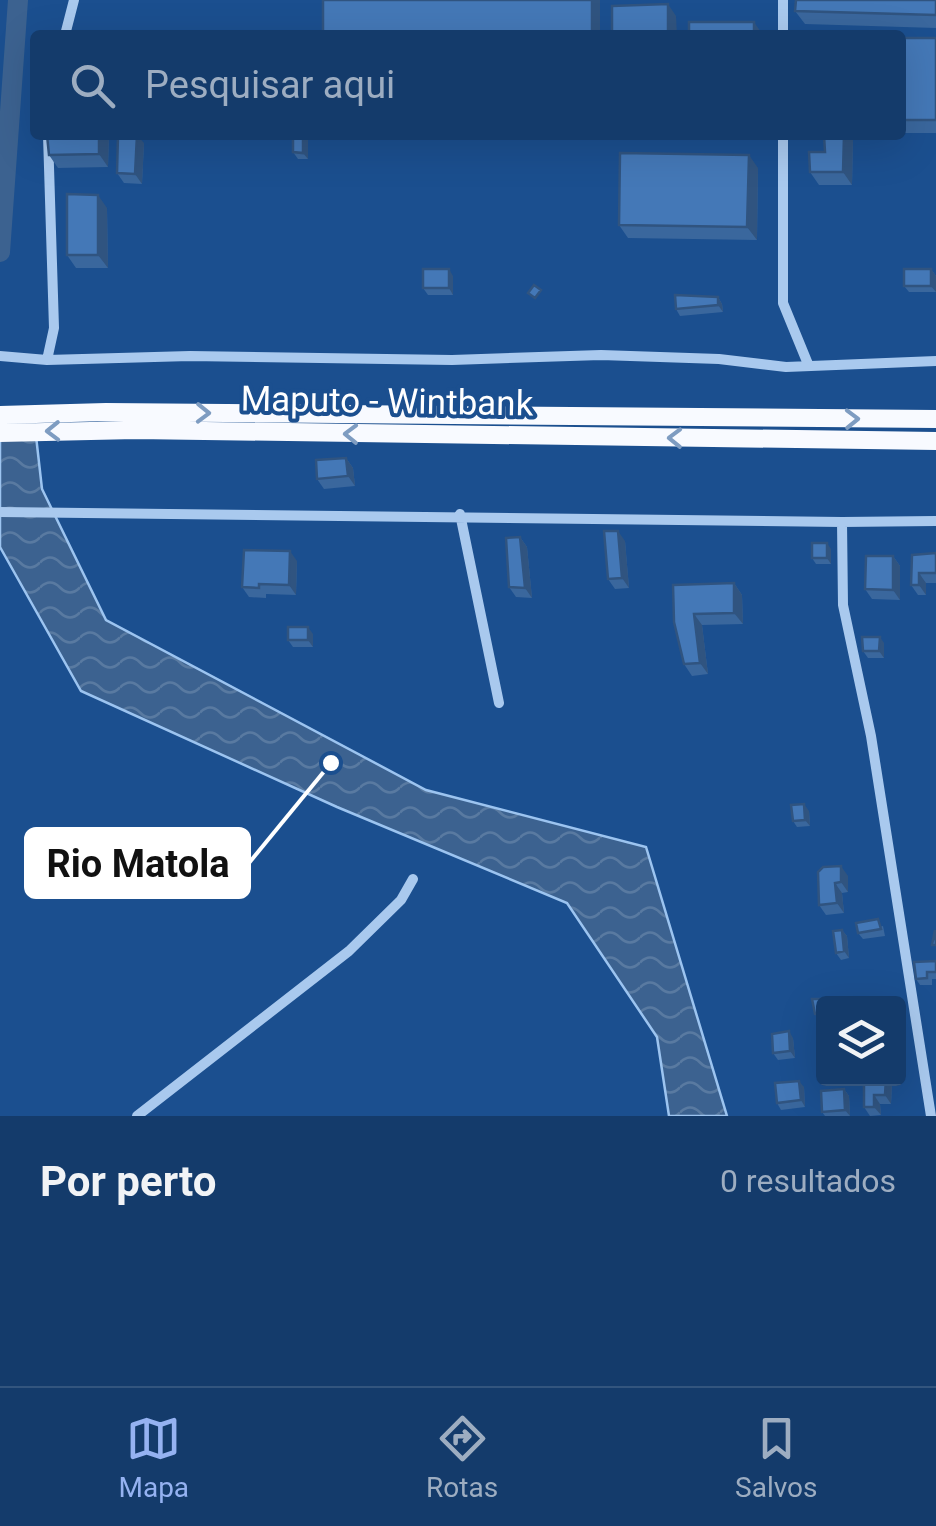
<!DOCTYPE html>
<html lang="pt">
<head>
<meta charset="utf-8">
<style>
  :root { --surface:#143b6b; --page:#214673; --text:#f1f3f6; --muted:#9dadc1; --line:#33557e; --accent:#95b2f1 }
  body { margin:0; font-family:Roboto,sans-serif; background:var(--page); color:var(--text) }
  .controls { position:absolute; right:30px; bottom:30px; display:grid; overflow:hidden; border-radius:10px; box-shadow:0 10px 40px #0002 }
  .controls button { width:90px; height:90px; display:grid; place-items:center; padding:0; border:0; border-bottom:2px solid var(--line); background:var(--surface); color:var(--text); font:50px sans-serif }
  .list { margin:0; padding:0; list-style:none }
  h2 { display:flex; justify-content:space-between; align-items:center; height:130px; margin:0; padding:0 40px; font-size:42px }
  h2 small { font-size:32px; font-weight:400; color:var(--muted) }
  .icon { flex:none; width:55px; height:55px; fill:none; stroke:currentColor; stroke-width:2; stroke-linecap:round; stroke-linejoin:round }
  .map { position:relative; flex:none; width:936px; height:1116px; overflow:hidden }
  .search { position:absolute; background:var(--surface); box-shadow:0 10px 40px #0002; left:30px; right:30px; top:30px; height:110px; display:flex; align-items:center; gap:25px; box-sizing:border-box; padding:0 35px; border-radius:10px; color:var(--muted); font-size:38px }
  .sheet { height:270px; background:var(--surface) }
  nav { display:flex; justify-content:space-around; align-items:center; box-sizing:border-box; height:140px; border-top:2px solid var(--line); background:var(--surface); font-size:28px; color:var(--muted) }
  nav a { display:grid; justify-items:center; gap:5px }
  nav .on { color:var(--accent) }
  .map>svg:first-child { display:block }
</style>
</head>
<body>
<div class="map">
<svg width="936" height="1116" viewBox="0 0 936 1116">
  <defs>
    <pattern id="water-waves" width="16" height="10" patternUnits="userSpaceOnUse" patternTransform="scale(2.5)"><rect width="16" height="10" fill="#3c6290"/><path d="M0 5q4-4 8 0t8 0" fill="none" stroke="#597aa1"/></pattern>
  </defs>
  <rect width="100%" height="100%" fill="#1b4f8f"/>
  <path fill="url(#water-waves)" stroke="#9cc4f0" stroke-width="2.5" d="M36 436 42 489 106 620 426 790 646 847 727 1116H669L657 1037 567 903 337 807 81 691 0 547V438Z"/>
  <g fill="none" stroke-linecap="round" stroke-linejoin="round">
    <path stroke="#3c6290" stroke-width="20" d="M0 252 18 0"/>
    <path stroke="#a9c9ee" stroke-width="10" d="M783 0V35
      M65 35 74 0
      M48 135 54 328 47 360 190 356 452 360 601 355 719 359 786 367 936 361
      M783 135V303L808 364
      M0 356 47 360
      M0 512 842 522 843 605 871 736 931 1116
      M460 514 499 703
      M842 522 936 521
      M137 1116 349 951 401 900 413 879"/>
    <path stroke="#f8faff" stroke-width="18" d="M0 415 106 412 936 419
      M0 433 136 430 936 441"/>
  </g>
  <path fill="#3a679d" d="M323 0H600V35H324L323 33Z
    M936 0V28L805 24 795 11Z
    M901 38H936V133H901Z
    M47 135H109L108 167 58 168 49 155Z
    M303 135H306L308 138V159H298L293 152Z
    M814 135H877V140H853L852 185H819L810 172 825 152V140H818Z
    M144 143 142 184 124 183 117 173Z
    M758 168 757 240 628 238 619 225Z
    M107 208 108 268H76L67 255Z
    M931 269 936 276V292H909L904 286Z
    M453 276V295H428L423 288Z
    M718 297 722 304 723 312 680 316 676 309Z
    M346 458 353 468 355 486 324 489 317 479Z
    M520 537 527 547 532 598 516 597 509 587Z
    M625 541 629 588 615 589 608 579Z
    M831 549V564H816L812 558Z
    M936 553V583H926V595H918L911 585Z
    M893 556 900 566V600L872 599 865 589Z
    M297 561 296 595 266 594V598L249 597 242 587Z
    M734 583 742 595 743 624 702 625 708 674 692 676 684 664 674 622Z
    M313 634V647H293L288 640Z
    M884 643V658H868L863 651Z
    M809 811 810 826 797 827 793 821Z
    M823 867 848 876V892L842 893 844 913 826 915 819 905Z
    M883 926 885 936 863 939 858 933Z
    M842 930 847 936 849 958 841 960 836 953Z
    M936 961V979H932V985H920L916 979Z
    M824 1004V1020H819L815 1014Z
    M793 1038 795 1058 778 1060 773 1053Z
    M857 1078 892 1084 891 1104H880L881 1115 870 1116 864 1107V1088Z
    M804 1087 805 1107 781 1110 777 1103Z
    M844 1089 849 1096 850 1116H825L822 1112Z"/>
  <path fill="#305480" d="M592 0H600V35L592 34Z
    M668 4 676 16 677 35H668Z
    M754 22 763 35H754Z
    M99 135H109L108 167 99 154Z
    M137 135 144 143 142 184 135 174Z
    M303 135H306L308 138V159L303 153Z
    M844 135H849L853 140 852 185 843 172Z
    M749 155 758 168 757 240 747 227Z
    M98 195 107 208 108 268 98 255Z
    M449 269 453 276V295L449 288Z
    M931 269 936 276V292L931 286Z
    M718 297 722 304 723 312 718 305Z
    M346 458 353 468 355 486 348 476Z
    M618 531 625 541 629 588 622 578Z
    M520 537 527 547 532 598 525 588Z
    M827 543 831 549V564L827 558Z
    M290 551 297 561 296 595 289 585Z
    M893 556 900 566V600L893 590Z
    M919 573 926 583V595L919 585Z
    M734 583 742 595 743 624 734 613Z
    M694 614 702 625 708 674 700 663Z
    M308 627 313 634V647L308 640Z
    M880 637 884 643V658L879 651Z
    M804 804 809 811 810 826 805 820Z
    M841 866 848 876V892L841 882Z
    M835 883 842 893 844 913 837 903Z
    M842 930 847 936 849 958 844 951Z
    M898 1026 902 1032V1051L898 1046Z
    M789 1031 793 1038 795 1058 790 1051Z
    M883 1078H888L892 1084 891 1104 885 1095Z
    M799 1081 804 1087 805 1107 801 1100Z
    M844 1089 849 1096 850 1116 845 1110Z
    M874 1095 880 1104 881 1115 874 1107Z"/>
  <path fill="#4478b7" stroke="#305480" stroke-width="2.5" d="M323 0H592V34L323 33Z
    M796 0H936V15L795 11Z
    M668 4V35H612V6Z
    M689 22H754V35H689Z
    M901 38H936V120H901Z
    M47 135H99V154L49 155Z
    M118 135H137L135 174 117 173Z
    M293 135H303V153L293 152Z
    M824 135H844L843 172H810L809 152H825Z
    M620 153 749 155 747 227 619 225Z
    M67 194 98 195V255H67Z
    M423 269H449V288H423Z
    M904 269H931V286H904Z
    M534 285 541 290 535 298 528 293Z
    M675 295 718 297V305L676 309Z
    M346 458 348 476 317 479 316 460Z
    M604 531H618L622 578 608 579Z
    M520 537 525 588 509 587 506 538Z
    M812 543H827V558H812Z
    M244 550 290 551 289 585 259 584V588L242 587Z
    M936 553V573H919V585H911L912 555Z
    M866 556H893V590L865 589Z
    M734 583V613L694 614 700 663 684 664 674 622 673 585Z
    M288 627H308V640H288Z
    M862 637H880L879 651H863Z
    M804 804 805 820 793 821 791 805Z
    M841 866V882L835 883 837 903 819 905 818 872 823 867Z
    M878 919 881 929 858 933 856 923Z
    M842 930 844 951 836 953 833 931Z
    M935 930 936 945H932Z
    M936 961V972H927V978L916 979 914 962Z
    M812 999H823L824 1013 815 1014Z
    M789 1031 790 1051 773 1053 772 1034Z
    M857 1078H886L885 1095H874V1107H864V1080Z
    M799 1081 801 1100 777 1103 775 1083Z
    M844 1089 845 1110 822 1112 821 1091Z"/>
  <defs><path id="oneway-chevron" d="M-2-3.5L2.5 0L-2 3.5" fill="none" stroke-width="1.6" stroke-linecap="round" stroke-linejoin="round" transform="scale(2.5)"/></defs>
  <g stroke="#7e9cc1">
    <use href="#oneway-chevron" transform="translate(203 413) rotate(1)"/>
    <use href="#oneway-chevron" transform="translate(852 419) rotate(-1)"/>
    <use href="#oneway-chevron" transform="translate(53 431) rotate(179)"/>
    <use href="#oneway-chevron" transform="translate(351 434) rotate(-179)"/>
    <use href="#oneway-chevron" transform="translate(675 438) rotate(-179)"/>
  </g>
  <g text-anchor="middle" stroke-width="8" stroke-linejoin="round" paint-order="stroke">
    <g font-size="35" fill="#fff" stroke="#1b4f8f">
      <text transform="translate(387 401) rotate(1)" y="12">Maputo - Wintbank</text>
    </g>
  </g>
  <path fill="none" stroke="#fff" stroke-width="4" d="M331 763L249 863"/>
  <circle fill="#fff" stroke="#1b4f8f" stroke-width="4" cx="331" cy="763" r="10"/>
  <rect fill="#fff" stroke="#fff" stroke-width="4" x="26" y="829" width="223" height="68" rx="10"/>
  <g font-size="38" text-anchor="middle" font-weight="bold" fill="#111">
    <text x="138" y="877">Rio Matola</text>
  </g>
</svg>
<div class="controls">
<button><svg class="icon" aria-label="layers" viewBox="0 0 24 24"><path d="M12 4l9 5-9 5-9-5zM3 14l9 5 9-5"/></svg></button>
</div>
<div class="search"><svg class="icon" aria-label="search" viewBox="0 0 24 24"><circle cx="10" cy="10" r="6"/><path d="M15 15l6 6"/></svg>Pesquisar aqui</div>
</div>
<section class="sheet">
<h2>Por perto<small>0 resultados</small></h2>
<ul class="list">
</ul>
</section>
<nav>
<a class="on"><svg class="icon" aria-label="map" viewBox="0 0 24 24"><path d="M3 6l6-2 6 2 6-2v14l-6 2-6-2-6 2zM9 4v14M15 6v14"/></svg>Mapa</a>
<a><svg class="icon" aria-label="directions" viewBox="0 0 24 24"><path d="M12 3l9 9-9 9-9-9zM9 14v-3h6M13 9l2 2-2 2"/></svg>Rotas</a>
<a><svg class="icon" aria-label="saved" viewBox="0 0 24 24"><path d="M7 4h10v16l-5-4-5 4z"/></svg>Salvos</a>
</nav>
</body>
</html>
